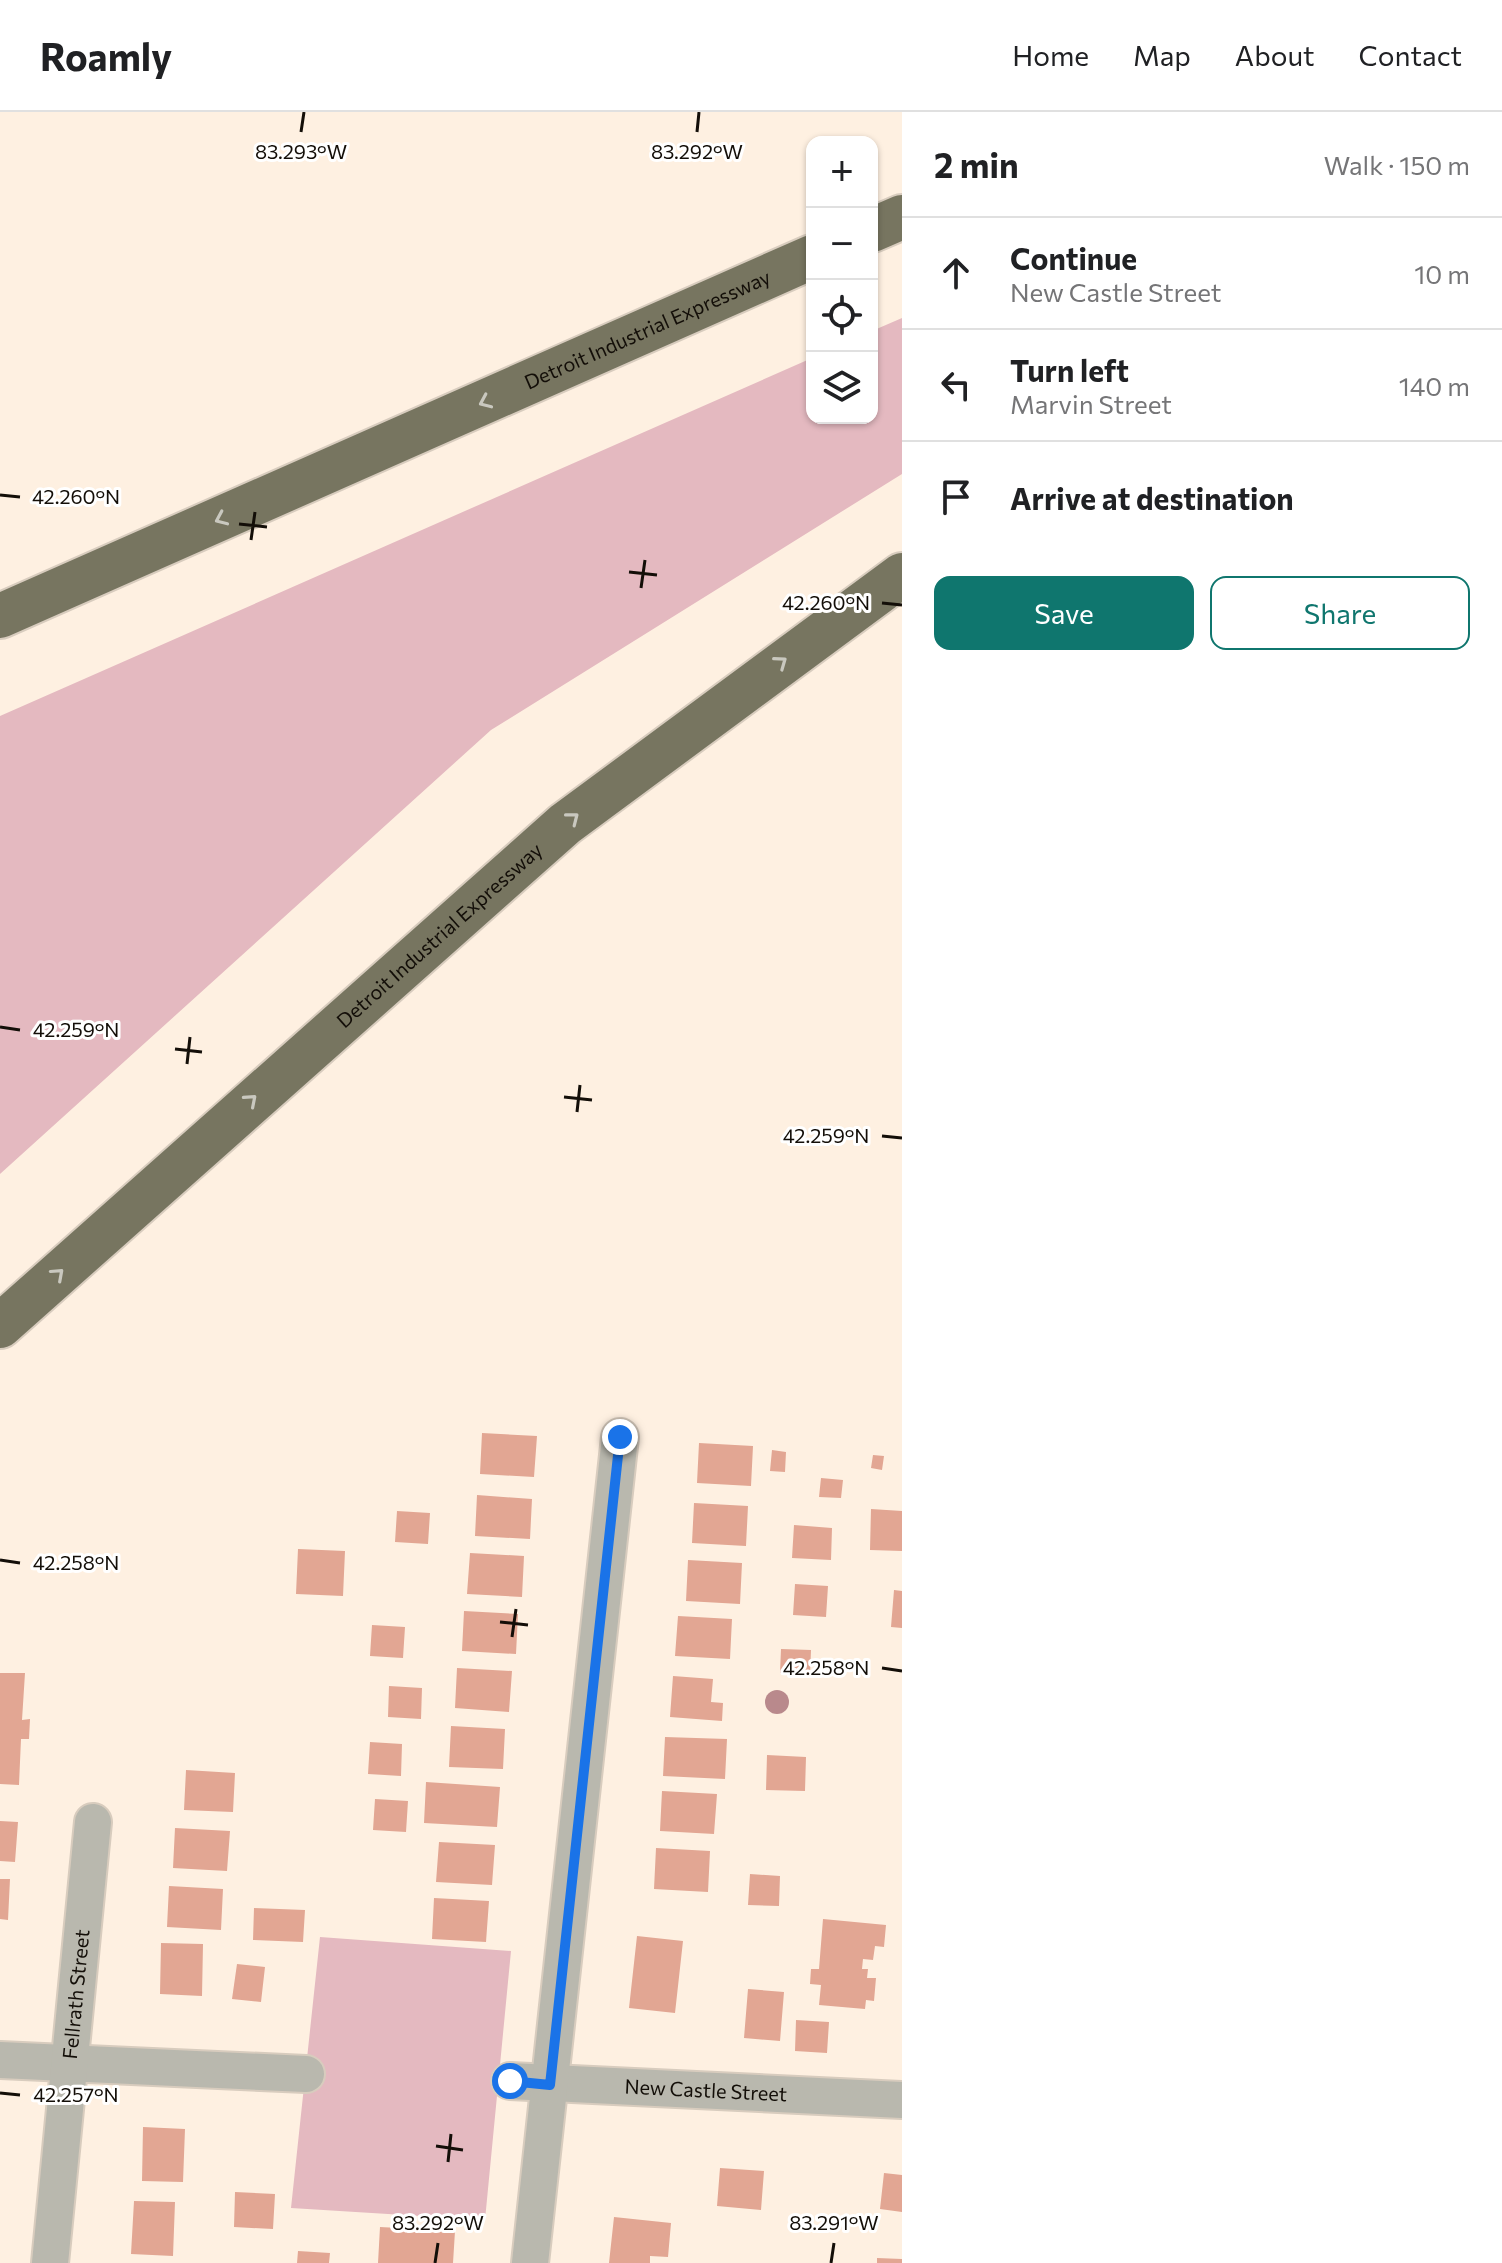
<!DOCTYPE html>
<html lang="en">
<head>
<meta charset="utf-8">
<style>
  :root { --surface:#fff; --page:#f2f2f2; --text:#202124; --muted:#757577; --line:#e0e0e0; --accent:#0f766e }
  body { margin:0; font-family:Commissioner,sans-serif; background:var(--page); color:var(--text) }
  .controls { position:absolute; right:24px; top:24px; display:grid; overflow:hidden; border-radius:16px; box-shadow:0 2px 6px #0004 }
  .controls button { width:72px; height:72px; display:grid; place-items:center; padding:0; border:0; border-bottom:2px solid var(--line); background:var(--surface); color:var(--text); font:40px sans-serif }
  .stop { position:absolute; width:24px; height:24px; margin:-18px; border:6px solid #1a73e8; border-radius:50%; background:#fff }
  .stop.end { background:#1a73e8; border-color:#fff; box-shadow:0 2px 8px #0008 }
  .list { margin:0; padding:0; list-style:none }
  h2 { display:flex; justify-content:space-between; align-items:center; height:104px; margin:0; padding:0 32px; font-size:34px }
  h2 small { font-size:26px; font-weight:400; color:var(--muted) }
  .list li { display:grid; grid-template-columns:52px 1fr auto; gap:24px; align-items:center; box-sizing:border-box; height:112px; padding:0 32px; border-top:2px solid var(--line) }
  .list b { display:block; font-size:30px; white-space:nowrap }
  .list p { margin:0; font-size:26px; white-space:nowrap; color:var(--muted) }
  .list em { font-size:26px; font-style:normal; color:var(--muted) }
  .actions { display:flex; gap:16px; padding:24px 32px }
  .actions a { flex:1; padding:18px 0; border:2px solid var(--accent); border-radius:16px; text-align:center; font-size:28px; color:var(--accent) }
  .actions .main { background:var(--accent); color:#fff }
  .icon { flex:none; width:44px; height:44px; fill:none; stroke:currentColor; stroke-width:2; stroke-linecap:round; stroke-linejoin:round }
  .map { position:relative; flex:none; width:902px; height:2151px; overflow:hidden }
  header { display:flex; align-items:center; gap:48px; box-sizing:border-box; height:112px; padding:0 40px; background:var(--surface); border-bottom:2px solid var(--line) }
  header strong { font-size:38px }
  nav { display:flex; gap:44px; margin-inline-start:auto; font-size:28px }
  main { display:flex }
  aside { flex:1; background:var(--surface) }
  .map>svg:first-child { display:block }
</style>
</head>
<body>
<header>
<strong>Roamly</strong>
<nav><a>Home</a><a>Map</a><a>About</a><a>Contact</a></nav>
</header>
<main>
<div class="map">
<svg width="902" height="2151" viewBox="0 0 902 2151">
  <rect width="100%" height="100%" fill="#fef0e1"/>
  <path fill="#e4b9c0" d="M902 206V362L491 618 0 1062V604L812 246V306H872V219Z
    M320 1825 511 1839 485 2108 291 2096Z"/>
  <path fill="#e2a693" d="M482 1321 537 1324 534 1365 480 1362Z
    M699 1331 753 1334 751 1374 697 1371Z
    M772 1338 786 1340 785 1360 770 1359Z
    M873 1343 884 1344 882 1358 871 1356Z
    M821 1366 843 1368 841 1386 819 1385Z
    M477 1383 532 1387 530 1427 475 1424Z
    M694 1391 748 1394 746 1434 692 1431Z
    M871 1397 902 1399V1439L870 1438Z
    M397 1399 430 1401 428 1432 395 1430Z
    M794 1413 832 1416 831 1448 792 1446Z
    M298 1437 345 1439 343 1484 296 1482Z
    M470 1441 524 1444 522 1485 467 1482Z
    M688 1448 742 1451 740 1492 686 1489Z
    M795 1472 828 1474 826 1505 793 1503Z
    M894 1478 902 1479V1516L891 1515Z
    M464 1499 518 1502 516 1542 462 1539Z
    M678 1504 732 1507 730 1547 675 1544Z
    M372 1513 405 1515 403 1546 370 1544Z
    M781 1537 811 1538 810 1563 780 1561Z
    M457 1556 512 1559 509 1600 455 1596Z
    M0 1561H25L22 1608 30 1607 29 1627H21L19 1673 0 1672Z
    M673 1564 713 1567 711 1590 723 1591 722 1609 670 1605Z
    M389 1574 422 1576 421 1607 388 1605Z
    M451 1614 505 1617 503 1657 449 1655Z
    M665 1625 727 1627 725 1667 663 1664Z
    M370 1630 402 1632 401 1664 368 1662Z
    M767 1643 806 1645 805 1679 766 1678Z
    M186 1658 235 1661 233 1700 184 1698Z
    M426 1670 500 1675 497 1715 424 1711Z
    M662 1679 717 1682 714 1722 660 1719Z
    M375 1687 408 1689 406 1720 373 1718Z
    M0 1709 18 1710 15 1750 0 1749Z
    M175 1716 230 1719 227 1759 173 1756Z
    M439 1730 495 1733 492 1773 436 1770Z
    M656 1736 710 1739 708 1780 654 1777Z
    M750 1762 780 1764 779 1794 748 1793Z
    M0 1767H10L8 1808 0 1807Z
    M169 1774 223 1777 221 1818 167 1815Z
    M434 1786 489 1789 486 1830 432 1827Z
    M254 1796 305 1798 303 1830 253 1828Z
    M823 1807 886 1813 884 1835 875 1834 873 1848 863 1847 862 1857H868L867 1866H876L874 1889 866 1888 865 1897 819 1893 821 1873 810 1872 811 1857H819Z
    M637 1824 683 1829 675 1901 629 1896Z
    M161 1831 203 1832 202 1884 160 1882Z
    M237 1852 265 1855 261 1890 232 1887Z
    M748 1877 784 1880 780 1929 744 1926Z
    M796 1908 829 1910 827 1941 795 1939Z
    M143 2015 185 2017 183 2070 142 2069Z
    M720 2056 764 2059 761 2098 717 2094Z
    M884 2061 902 2063V2100L880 2097Z
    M235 2080 275 2082 273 2117 234 2115Z
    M134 2089 175 2090 173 2144 131 2142Z
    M614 2105 671 2111 668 2145 650 2144V2151H609Z
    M380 2115 455 2119 453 2151H378Z
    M298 2139 330 2141 329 2151H297Z
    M877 2146 902 2147V2151H877Z"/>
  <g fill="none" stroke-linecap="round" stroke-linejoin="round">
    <g stroke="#d8ccbe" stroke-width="40">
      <g id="minor">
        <path d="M0 1948 306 1962"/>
        <path id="s1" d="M510 1969 902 1988"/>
        <path id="s2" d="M50 2151 93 1710"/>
        <path d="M530 2151 620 1325"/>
      </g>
    </g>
    <g stroke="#d8ccbe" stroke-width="48">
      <g id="highway">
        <path d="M872 118 902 105"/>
        <path id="s3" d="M0 504 812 145"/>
        <path id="s4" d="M0 1214 565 712 902 463"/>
      </g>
    </g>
    <use href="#minor" stroke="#b9b8ae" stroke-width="36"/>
    <use href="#highway" stroke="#777560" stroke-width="44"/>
  </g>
  <circle fill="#b9898c" cx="777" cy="1590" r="12"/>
  <defs><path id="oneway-chevron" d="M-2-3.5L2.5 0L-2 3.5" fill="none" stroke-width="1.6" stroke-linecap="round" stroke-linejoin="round" transform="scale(2)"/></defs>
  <g stroke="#c9c8bf">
    <use href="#oneway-chevron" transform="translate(485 290) rotate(156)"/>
    <use href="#oneway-chevron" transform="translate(221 407) rotate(156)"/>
    <use href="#oneway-chevron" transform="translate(781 550) rotate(-36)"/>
    <use href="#oneway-chevron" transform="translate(573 706) rotate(-38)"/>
    <use href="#oneway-chevron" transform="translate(251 988) rotate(-41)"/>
    <use href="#oneway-chevron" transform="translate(58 1162) rotate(-42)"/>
  </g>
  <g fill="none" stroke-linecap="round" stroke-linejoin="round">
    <path stroke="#1a73e8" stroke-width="10" d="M510 1969 550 1973 620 1325"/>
  </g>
  <path fill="none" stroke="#130e08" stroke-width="3" d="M301 20 304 0M697 20 699 0M0 383 20 385M239 412 267 415M251 428 255 400M629 460 657 463M641 476 645 448M882 491 902 493M0 915 20 918M175 937 202 940M187 952 190 925M564 985 592 988M577 1000 580 973M882 1024 902 1026M0 1448 20 1451M500 1510 528 1513M512 1525 516 1497M882 1556 902 1559M0 1981 20 1983M436 2034 463 2038M448 2050 451 2022M435 2151 438 2131M831 2151 834 2131"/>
  <g text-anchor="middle" stroke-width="6" stroke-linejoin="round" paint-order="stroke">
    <g font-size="20" fill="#130e08" stroke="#fff">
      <text dy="7" stroke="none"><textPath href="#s3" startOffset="708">Detroit Industrial Expressway</textPath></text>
      <text dy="7" stroke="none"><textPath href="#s4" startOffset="588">Detroit Industrial Expressway</textPath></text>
      <text dy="7" stroke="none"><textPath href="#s2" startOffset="270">Fellrath Street</textPath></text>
      <text dy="7" stroke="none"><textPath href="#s1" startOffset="196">New Castle Street</textPath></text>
    </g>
  </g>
  <g font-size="20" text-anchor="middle" fill="#130e08" stroke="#fff" stroke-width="6" stroke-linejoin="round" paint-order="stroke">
    <text x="301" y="47">83.293°W</text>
    <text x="697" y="47">83.292°W</text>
    <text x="76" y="392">42.260°N</text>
    <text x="826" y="498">42.260°N</text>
    <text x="76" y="925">42.259°N</text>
    <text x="826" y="1031">42.259°N</text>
    <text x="76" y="1458">42.258°N</text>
    <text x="826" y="1563">42.258°N</text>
    <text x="76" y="1990">42.257°N</text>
    <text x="438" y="2118">83.292°W</text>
    <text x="834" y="2118">83.291°W</text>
  </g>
</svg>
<div class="controls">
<button>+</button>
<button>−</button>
<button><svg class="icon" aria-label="locate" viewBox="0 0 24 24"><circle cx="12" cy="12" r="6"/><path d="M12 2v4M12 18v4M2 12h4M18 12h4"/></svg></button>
<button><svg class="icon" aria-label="layers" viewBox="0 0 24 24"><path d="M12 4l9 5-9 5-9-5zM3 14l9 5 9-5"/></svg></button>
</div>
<div class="stop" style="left:510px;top:1969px"></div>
<div class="stop end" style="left:620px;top:1325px"></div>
</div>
<aside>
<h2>2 min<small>Walk · 150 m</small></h2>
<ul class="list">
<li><svg class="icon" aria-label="ahead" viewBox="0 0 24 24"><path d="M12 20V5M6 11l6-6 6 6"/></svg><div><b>Continue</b><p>New Castle Street</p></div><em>10 m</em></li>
<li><svg class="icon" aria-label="left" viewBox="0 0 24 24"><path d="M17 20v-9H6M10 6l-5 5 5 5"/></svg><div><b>Turn left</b><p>Marvin Street</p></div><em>140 m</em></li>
<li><svg class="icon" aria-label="arrive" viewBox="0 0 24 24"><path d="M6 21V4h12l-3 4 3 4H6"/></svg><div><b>Arrive at destination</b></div></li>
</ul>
<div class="actions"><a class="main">Save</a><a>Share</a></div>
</aside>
</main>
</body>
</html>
